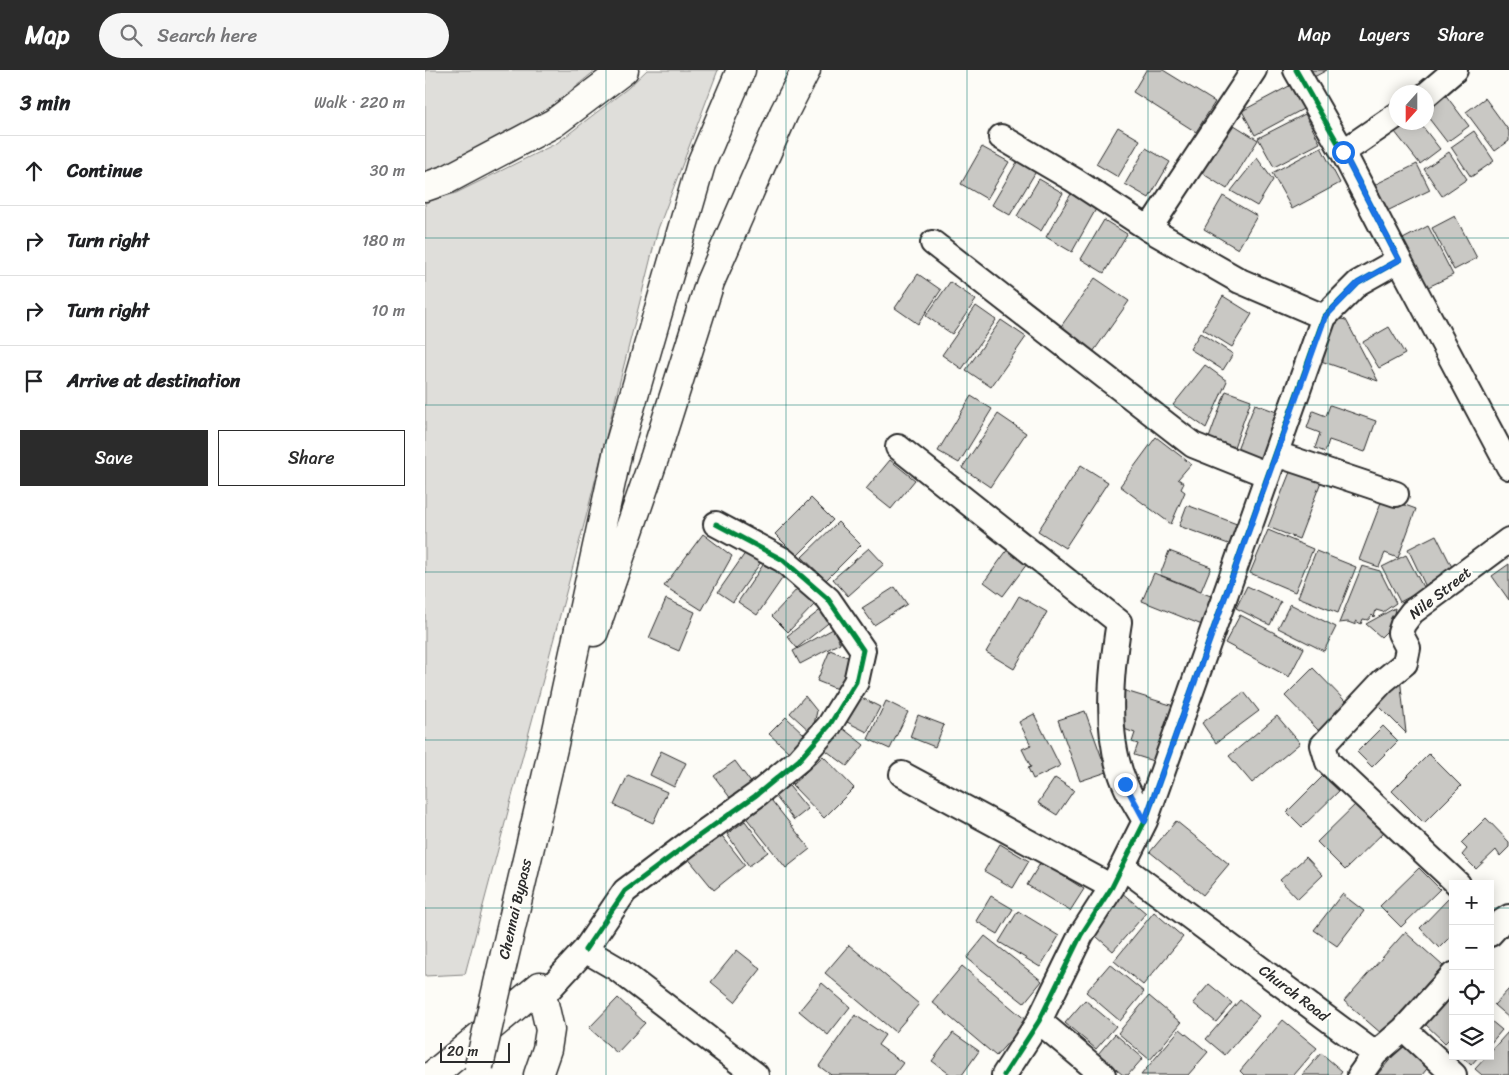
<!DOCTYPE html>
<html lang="en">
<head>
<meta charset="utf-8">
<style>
  :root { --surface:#fff; --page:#f6f6f6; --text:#202124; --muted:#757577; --line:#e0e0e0; --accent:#2b2b2b }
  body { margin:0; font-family:Sriracha,sans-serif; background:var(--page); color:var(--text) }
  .controls { position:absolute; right:15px; bottom:15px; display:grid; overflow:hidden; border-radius:0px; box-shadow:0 2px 12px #0003 }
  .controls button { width:45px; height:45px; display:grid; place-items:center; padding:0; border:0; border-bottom:1px solid var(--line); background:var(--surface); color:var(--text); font:25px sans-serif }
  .compass { position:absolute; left:964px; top:15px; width:45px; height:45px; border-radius:50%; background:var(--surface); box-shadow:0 2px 12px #0003; rotate:201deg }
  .scale { position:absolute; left:15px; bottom:12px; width:70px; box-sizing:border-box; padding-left:5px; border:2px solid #2b2b2b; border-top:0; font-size:14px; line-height:18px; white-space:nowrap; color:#2b2b2b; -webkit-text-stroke:4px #fdfcf7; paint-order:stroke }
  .stop { position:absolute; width:15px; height:15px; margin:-11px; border:4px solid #1a73e8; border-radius:50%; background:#fff }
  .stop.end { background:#1a73e8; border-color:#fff; box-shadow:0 1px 5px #0008 }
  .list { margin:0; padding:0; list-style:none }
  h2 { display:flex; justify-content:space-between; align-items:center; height:65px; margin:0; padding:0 20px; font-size:21px }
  h2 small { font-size:16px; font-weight:400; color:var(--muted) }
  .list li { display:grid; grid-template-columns:32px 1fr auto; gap:15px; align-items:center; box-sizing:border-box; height:70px; padding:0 20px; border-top:1px solid var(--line) }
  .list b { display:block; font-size:19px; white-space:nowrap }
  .list em { font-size:16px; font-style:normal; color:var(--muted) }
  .actions { display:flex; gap:10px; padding:15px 20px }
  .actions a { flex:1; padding:11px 0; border:1px solid var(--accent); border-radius:0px; text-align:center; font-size:18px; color:var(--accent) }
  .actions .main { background:var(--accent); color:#fff }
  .icon { flex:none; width:28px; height:28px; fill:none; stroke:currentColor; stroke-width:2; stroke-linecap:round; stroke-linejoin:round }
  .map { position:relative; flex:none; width:1084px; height:1005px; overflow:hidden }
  header { display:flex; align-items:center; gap:30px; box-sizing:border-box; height:70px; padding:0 25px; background:var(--accent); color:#fff }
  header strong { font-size:24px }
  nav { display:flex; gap:28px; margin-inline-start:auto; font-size:18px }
  .search { width:350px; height:45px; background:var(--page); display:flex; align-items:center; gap:12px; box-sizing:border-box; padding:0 18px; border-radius:28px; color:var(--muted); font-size:19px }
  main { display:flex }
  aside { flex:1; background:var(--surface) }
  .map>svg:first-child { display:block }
</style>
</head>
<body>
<header>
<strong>Map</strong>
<div class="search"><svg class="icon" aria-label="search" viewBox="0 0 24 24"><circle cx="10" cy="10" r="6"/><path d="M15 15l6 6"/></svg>Search here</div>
<nav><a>Map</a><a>Layers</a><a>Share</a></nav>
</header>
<main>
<aside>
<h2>3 min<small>Walk · 220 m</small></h2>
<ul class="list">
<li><svg class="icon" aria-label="ahead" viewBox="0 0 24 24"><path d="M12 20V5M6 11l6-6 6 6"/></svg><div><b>Continue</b></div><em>30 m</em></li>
<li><svg class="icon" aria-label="right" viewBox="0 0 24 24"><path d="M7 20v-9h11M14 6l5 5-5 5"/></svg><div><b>Turn right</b></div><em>180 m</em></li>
<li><svg class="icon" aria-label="right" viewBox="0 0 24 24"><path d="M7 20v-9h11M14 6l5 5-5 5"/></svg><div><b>Turn right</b></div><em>10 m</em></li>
<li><svg class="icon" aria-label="arrive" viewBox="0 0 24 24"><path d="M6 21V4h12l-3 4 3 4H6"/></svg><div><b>Arrive at destination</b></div></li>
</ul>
<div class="actions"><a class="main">Save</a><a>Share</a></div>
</aside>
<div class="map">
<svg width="1084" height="1005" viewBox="0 0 1084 1005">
  <rect width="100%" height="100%" fill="#fdfcf7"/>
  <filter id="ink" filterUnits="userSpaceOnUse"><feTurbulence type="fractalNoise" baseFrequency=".02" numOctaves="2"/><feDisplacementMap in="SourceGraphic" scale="10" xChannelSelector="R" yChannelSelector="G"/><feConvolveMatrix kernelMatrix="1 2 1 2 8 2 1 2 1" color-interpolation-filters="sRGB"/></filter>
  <g filter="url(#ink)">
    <path fill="#dfdeda" stroke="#858482" d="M0 0H171L117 44 19 96 0 103Z
      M222 0H293L233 159 161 447 40 904 0 906V132L31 123 132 73 203 18Z"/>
    <path fill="#c9c8c4" stroke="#2b2b2b" d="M721 0H738L790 32 771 62 708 22Z
      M885 0H902L889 7Z
      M868 14 880 38 830 65 817 41Z
      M1016 19 1044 56 1022 72 1002 46V31Z
      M1060 28 1084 61V71L1070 81 1041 42Z
      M880 44 895 73 849 97 833 68Z
      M983 52H994L1015 79 995 94 970 62Z
      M806 53 833 70 802 119 775 102Z
      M693 57 715 70 693 107 671 94Z
      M1049 61 1069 91 1046 107 1026 77Z
      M557 77 584 92 562 129 536 114Z
      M896 77 915 113 867 139 847 103Z
      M721 78 745 92 724 128 700 114Z
      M1024 82 1042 109 1017 126 999 99Z
      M595 87 613 98 585 145 567 135Z
      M832 88 848 110 832 136 806 121Z
      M992 94 1005 120 960 142 947 116Z
      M614 109 638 123 616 161 592 146Z
      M646 124 671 139 647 182 621 167Z
      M798 126 832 146 813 179 779 159Z
      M1030 146 1052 188 1029 200 1007 158Z
      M679 150 702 164 679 203 656 189Z
      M1003 156 1028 205 1001 218 976 170Z
      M493 204 516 220 493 254 470 238Z
      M670 208 704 231 666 285 632 262Z
      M525 212 551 230 527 264 501 246Z
      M798 226 827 244 807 277 778 259Z
      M551 236 571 250 537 299 517 285Z
      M912 248 921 250 953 311 896 291Z
      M576 250 601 267 566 317 541 300Z
      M964 257 980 284 954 298 938 272Z
      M775 263 808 284 798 300 765 279Z
      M780 295 802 311 781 358 748 335Z
      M801 321 826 330 809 377 784 368Z
      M546 326 567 339 534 393 513 381Z
      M830 334 857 344 839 390 812 379Z
      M905 335 951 351 940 382 904 370 900 382 890 378 895 363 882 358 888 341 901 346Z
      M573 344 601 363 565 417 537 398Z
      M731 367 766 394 753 409 759 413 756 419 760 422 746 454 695 416Z
      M465 390 490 410 466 439 441 419Z
      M656 395 683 412 640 478 613 461Z
      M867 397 897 409 874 469 843 457Z
      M958 427 991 439 973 488 960 483 954 497 934 490Z
      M386 428 408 450 372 486 350 464Z
      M762 435 817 456 809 476 754 456Z
      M413 452 436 475 401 510 377 487Z
      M843 460 888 479 870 522 825 503Z
      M278 464 307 486 277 540 239 516Z
      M1011 465 1030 503 1001 517 983 479Z
      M444 478 459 494 423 526 408 509Z
      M323 479 338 489 308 532 293 522Z
      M583 479 602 494 578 526 559 512Z
      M744 481 786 497 776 521 735 505Z
      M891 481 931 497 913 543 873 527Z
      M981 485 999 519 975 532 957 497Z
      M342 489 361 503 332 545 313 532Z
      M1084 494V530L1067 506Z
      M937 496 955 501 971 533 958 542 951 540 949 547 947 545 943 550 938 549 936 554 931 551V555L923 552 914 553Z
      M729 503 788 527 777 555 717 531Z
      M822 516 856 532 845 555 811 538Z
      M470 517 482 534 449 555 437 538Z
      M373 518 390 534 363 562 347 546Z
      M594 526 622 542 589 599 561 582Z
      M241 529 270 542 254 581 224 568Z
      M865 534 911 557 899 581 853 558Z
      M398 538 407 550 372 578 362 566Z
      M970 538 967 556 956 567 941 554Z
      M815 545 879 578 864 607 800 573Z
      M408 559 415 573 375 594 368 581Z
      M405 580 430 590 417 621 392 611Z
      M888 598 923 634 894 661 860 626Z
      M975 607 981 663 950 632Z
      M691 618 749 636 728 691 709 685 713 674 707 672 710 663 699 659Z
      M819 622 834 641 791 673 777 653Z
      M431 625 455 637 442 662 418 650Z
      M380 626 392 641 387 663 365 643Z
      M461 631 483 642 465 679 443 669Z
      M660 641 682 702 655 711 633 650Z
      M609 644 635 696 608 709 603 698 606 697 597 679 606 675 594 652Z
      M493 645 519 655 510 677 485 667Z
      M852 646 875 673 827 713 804 686Z
      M361 647 380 665 364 682 344 664Z
      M958 656 973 671 947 697 932 682Z
      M416 657 439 675 422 696 399 679Z
      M236 681 261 693 249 717 225 705Z
      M1004 684 1036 716 999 753 967 721Z
      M398 686 429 718 399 748 367 715Z
      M310 691 330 718 309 733 289 706Z
      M902 702 917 718 877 757 862 742Z
      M203 705 242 722 228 753 189 735Z
      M630 708 649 720 632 745 613 733Z
      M360 711 383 739 369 750 347 722Z
      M343 726 385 779 361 798 319 745Z
      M935 730 963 758 920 800 892 772Z
      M1061 748 1084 772V777L1075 786 1071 780 1051 799 1037 785 1042 779 1036 773Z
      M320 751 343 782 324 796 302 764Z
      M751 751 804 794 778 825 725 782Z
      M294 762 320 795 289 820 262 787Z
      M575 774 604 791 588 818 559 801Z
      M881 787 898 805 873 829 855 810Z
      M616 792 659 819 645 841 602 815Z
      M994 798 1015 819 976 857 955 836Z
      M696 822 721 843 688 881 664 860Z
      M917 824 939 841 912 876 889 860Z
      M566 826 588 839 573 864 551 851Z
      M1024 828 1028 831V864L1014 878 995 858Z
      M593 841 634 866 615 897 574 872Z
      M729 842 758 867 718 915 689 891Z
      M980 862 1018 896 957 964 919 931Z
      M560 866 617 911 599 933 542 888Z
      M424 875 494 934 470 962 400 903Z
      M312 880 336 899 310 932 286 912Z
      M685 894 719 922 695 951 661 922Z
      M537 896 602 951 571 986 507 932Z
      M397 913 425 937 403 965 374 941Z
      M784 914 807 933 791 952 768 933Z
      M1084 919V948L1069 935Z
      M1024 925 1028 928V965L1020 973 999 953Z
      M724 926 756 953 725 990 693 963Z
      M193 928 220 953 192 983 164 958Z
      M660 930 691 956 671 979 640 953Z
      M815 930 834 946 800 985 781 969Z
      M430 945 460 965 453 975 478 993 469 1005H406L394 996Z
      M858 950 892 978 869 1005H819L815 1001Z
      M1065 950 1077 960 1065 974Z
      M755 959 783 982 763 1005H716Z
      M1083 962 1084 1005H1057L1050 999 1062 986H1065V982Z
      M528 963 554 981 537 1005H526L507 991Z
      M690 964 718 988 703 1005H698L673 984Z
      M979 973 1005 995 997 1005H952Z
      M896 983 917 1001 914 1005H877Z
      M1036 986H1054L1046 995Z"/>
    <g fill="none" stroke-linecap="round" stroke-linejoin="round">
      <g stroke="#2b2b2b" stroke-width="28">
        <path id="minor" d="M1002 24 1030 0
          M576 67 649 110 724 159 815 211 899 247
          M918 82 972 45
          M724 159 829 0
          M508 173 768 375 843 405
          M974 190 1084 397
          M473 377 694 552C686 601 679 667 700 714 705 727 714 739 720 751
          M851 384 971 424
          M477 704 687 817
          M698 797 950 984 979 959 1028 905
          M1033 814 903 692 898 675 958 611 980 593 983 578 975 563 978 554 987 542 1084 470
          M1065 864 1075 853 1084 847
          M160 880 200 821 264 773 330 726 374 690 404 656 431 612 438 580 403 529 358 490 291 454
          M115 916 125 918 160 880 191 898 331 1005
          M614 951 678 1005
          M979 959 1029 1005
          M579 1005 614 951 656 865 687 817 720 751 899 247 933 213 974 190 918 82 871 0
          M935 1005 950 984"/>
      </g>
      <g stroke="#2b2b2b" stroke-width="31">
        <path id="tertiary" d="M8 1005 115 916 125 960 122 979 113 1005"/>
      </g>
      <g stroke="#2b2b2b" stroke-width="31">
        <path id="primary" d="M0 117 23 109 129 53 199 0"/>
      </g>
      <g stroke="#2b2b2b" stroke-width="31">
        <path id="trunk" d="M169 562 230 386 285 212 359 43 381 0
          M75 905 129 674 193 380 276 94 316 0"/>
      </g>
      <use href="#minor" stroke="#fdfcf7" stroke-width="24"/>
      <use href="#tertiary" stroke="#fdfcf7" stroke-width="28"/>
      <use href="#primary" stroke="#fdfcf7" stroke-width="28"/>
      <use href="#trunk" stroke="#fdfcf7" stroke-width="28"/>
      <g stroke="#2b2b2b" stroke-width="31" stroke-linecap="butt">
        <path id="trunk-bridge" d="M54 996 75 905"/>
      </g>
      <use href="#trunk-bridge" stroke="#fdfcf7" stroke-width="28"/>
      <g stroke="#fdfcf7" stroke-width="8">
        <path id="cycleway" d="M160 880 200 821 264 773 330 726 374 690 404 656 431 612 438 580 403 529 358 490 291 454
          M579 1005 614 951 656 865 687 817 720 751 899 247 933 213 974 190 918 82 871 0"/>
      </g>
      <use href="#cycleway" stroke="#00873e" stroke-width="5"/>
    </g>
  </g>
  <g fill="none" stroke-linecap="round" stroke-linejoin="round" filter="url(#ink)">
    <path stroke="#1a73e8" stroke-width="6" d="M700 714 720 751 900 247 933 213 974 190 918 82"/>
  </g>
  <path fill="none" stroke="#0f766e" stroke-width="1" stroke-opacity="0.55" d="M181 0V1005M361 0V1005M542 0V1005M723 0V1005M903 0V1005M0 168H1084M0 335H1084M0 502H1084M0 670H1084M0 838H1028M1065 838H1084"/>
  <g text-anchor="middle" stroke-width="4.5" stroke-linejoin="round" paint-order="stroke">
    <g font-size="15" fill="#2b2b2b" stroke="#fdfcf7">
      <text transform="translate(1015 523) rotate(-38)" y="5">Nile Street</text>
      <text transform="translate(90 839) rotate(-77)" y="5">Chennai Bypass</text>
      <text transform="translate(869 923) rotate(37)" y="5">Church Road</text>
    </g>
  </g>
</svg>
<div class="controls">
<button>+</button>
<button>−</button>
<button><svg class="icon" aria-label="locate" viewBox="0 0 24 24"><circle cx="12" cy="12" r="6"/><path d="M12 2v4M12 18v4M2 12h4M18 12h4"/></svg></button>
<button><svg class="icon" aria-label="layers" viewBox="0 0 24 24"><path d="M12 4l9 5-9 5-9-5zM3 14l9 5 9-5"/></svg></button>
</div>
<svg class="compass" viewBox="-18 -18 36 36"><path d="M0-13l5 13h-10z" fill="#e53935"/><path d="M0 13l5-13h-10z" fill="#757577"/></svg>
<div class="scale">20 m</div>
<div class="stop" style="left:918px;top:82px"></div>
<div class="stop end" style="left:700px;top:714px"></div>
</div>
</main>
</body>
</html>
